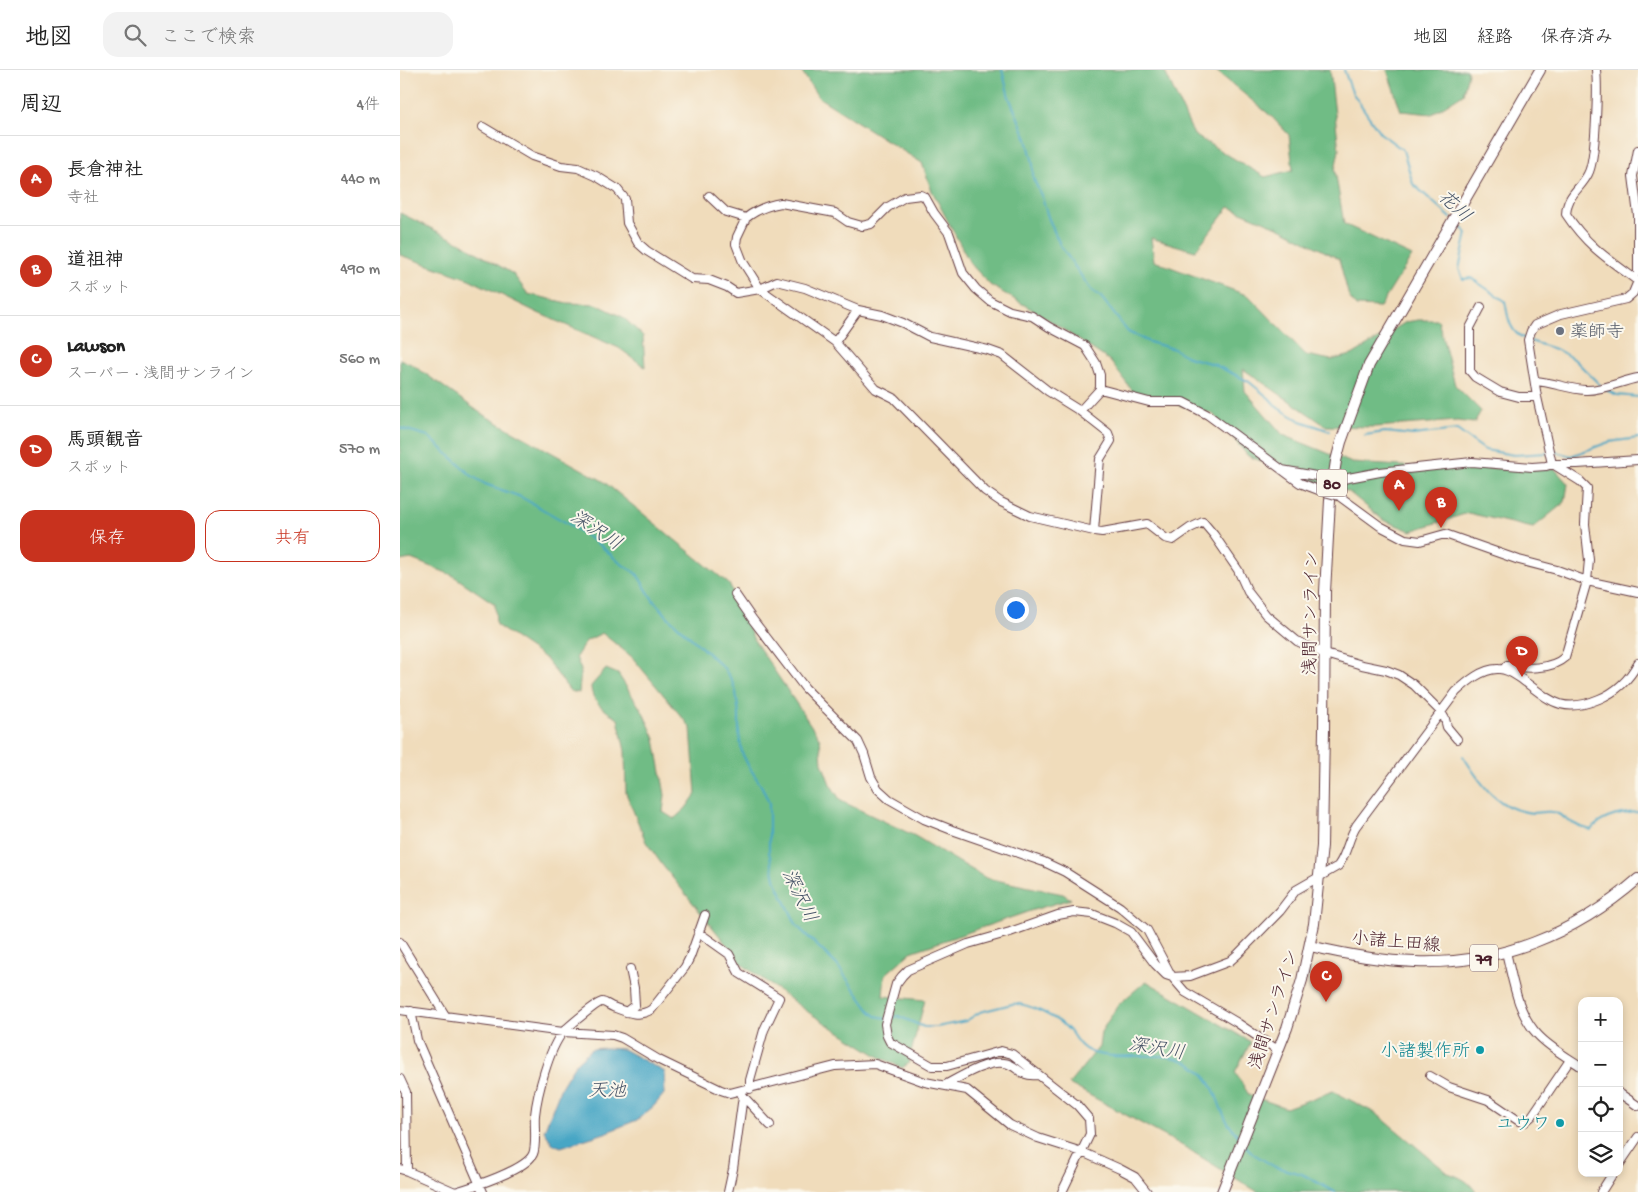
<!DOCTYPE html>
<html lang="ja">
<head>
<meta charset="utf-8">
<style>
  :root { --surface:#fff; --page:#f2f2f2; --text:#222; --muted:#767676; --line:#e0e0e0; --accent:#c8321e }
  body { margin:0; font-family:"Gochi Hand","Klee One",sans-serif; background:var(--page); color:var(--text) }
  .controls { position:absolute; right:15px; bottom:15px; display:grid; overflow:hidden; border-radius:10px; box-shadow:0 2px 8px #0003 }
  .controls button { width:45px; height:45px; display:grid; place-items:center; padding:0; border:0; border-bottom:1px solid var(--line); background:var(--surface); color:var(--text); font:25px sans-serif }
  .you { position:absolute; left:615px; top:539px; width:18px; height:18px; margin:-12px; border:4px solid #fff; border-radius:50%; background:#1a73e8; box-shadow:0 0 0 8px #1a73e833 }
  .badge { display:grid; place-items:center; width:32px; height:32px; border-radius:50%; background:var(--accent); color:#fff; font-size:16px; font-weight:700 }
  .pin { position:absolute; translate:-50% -41px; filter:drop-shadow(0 1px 2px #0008) }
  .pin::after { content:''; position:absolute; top:26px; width:18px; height:15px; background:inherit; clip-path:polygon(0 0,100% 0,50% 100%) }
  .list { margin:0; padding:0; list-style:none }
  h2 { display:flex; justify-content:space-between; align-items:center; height:65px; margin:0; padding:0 20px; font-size:21px }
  h2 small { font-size:16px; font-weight:400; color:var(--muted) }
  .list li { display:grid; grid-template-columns:32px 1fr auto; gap:15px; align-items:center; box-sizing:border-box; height:90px; padding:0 20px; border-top:1px solid var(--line) }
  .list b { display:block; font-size:19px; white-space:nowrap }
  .list p { margin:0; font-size:16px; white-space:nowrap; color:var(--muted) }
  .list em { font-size:16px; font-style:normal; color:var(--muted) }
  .actions { display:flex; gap:10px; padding:15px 20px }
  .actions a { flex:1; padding:11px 0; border:1px solid var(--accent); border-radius:15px; text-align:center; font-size:18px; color:var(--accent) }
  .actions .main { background:var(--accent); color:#fff }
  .icon { flex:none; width:28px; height:28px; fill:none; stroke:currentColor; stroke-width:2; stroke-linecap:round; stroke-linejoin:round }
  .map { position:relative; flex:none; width:1238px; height:1122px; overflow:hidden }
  header { display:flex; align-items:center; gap:30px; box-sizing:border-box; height:70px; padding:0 25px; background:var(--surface); border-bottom:1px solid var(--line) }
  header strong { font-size:24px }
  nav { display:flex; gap:28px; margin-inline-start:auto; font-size:18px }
  .search { width:350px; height:45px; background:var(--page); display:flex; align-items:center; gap:12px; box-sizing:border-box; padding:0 18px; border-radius:15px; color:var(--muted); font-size:19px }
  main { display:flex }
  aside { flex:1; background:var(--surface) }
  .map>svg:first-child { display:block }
</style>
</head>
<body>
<header>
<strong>地図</strong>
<div class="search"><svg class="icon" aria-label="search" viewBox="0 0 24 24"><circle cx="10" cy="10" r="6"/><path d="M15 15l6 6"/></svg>ここで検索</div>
<nav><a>地図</a><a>経路</a><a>保存済み</a></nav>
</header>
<main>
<aside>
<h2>周辺<small>4件</small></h2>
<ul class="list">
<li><span class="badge">A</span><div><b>長倉神社</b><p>寺社</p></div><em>440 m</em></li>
<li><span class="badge">B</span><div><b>道祖神</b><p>スポット</p></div><em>490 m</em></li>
<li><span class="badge">C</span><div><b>Lawson</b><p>スーパー · 浅間サンライン</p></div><em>560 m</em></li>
<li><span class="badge">D</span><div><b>馬頭観音</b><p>スポット</p></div><em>570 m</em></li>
</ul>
<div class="actions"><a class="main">保存</a><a>共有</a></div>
</aside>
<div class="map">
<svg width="1238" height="1122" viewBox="0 0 1238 1122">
  <rect width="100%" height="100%" fill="#fbf7ec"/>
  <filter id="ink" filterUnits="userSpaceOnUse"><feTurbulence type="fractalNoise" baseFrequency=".02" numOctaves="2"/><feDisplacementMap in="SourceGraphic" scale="10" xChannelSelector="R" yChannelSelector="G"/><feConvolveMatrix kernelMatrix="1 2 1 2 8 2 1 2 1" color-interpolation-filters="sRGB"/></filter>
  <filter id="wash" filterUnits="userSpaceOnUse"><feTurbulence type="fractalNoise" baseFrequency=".0096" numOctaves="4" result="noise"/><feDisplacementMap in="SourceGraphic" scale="20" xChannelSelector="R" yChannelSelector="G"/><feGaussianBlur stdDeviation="1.12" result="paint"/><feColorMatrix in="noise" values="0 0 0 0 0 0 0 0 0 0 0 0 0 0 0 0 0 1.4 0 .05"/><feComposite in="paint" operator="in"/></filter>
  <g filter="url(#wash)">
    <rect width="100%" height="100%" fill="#f0dcbb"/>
    <path fill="#6fbc85" stroke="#5c6e58" d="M401 0H764L794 65 865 107 893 100 889 65 871 46 815 0H930L939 80 935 100 944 154 1012 186 980 237 956 236 949 227 939 189 880 158 829 137 795 181 751 168 754 191 849 226 906 285 931 290 952 285 1006 252 1018 250H1038L1055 315 1081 341 1074 353 1057 351 974 357 926 356 843 299 845 321 883 365 952 393 1019 397 1155 399 1168 414 1165 432 1133 458 1068 443 1011 461 983 450 949 422 906 409 848 386 813 344 734 323 710 291 643 246 590 215 570 193 531 119 522 93 418 27Z
      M987 0H1066L1068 3 1063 24 1032 44 1001 41Z
      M0 143 61 173 113 204 128 224 167 233 196 234 223 247 243 266 245 297 219 278 138 243 69 209 0 185Z
      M0 289 13 295 82 344 203 411 329 514 354 570 420 669 422 693 430 714 441 731 515 766 586 808 663 824 671 829 633 840 511 882 485 905 483 926 525 930 508 994 502 998 478 986 411 944 343 895 263 796 246 772 226 723 225 681 218 649C205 640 191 632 191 616L206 599 218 604 244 644 255 669 265 725 263 742 274 749 286 738 296 724 291 658 232 587 202 563 186 571 176 587 181 600 179 623 170 621 146 589 96 555 95 534 52 505 11 489 0 491Z
      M746 911 851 972 835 1002 849 1025 886 1038 933 1021 977 1044 1048 1103C1060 1107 1069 1111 1076 1122H858L783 1076 669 1014 699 977 701 962 718 935Z"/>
    <path fill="#46a6c5" stroke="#486278" d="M205 978 223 979 265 1002 264 1024 254 1036 237 1050 205 1063 161 1077 153 1074 144 1061 161 1017 175 994 191 979Z"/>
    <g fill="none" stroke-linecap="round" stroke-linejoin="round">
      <path stroke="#46a6c5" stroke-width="2" d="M602 0 609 27 627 69 633 93V108L642 127 648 147 660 175 691 220 701 227 728 262 749 272 774 279 788 287 813 294 848 311 869 328 878 338 901 351 930 361
        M944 0 952 22 980 63 1003 80 1013 114 1051 148
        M1056 153 1067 163 1059 199 1063 209 1071 208 1105 231C1108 247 1109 263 1126 269
        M1130 271 1158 280 1175 290 1200 315
        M1206 320 1217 325 1238 327
        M0 358 28 366 72 406 85 414 121 427 172 456 201 476 220 493 237 504 253 530 269 548 323 597 331 609 336 622 339 645V664L342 683 348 695 362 717 369 733V782L376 812 397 856 437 895 470 941 476 946 485 948
        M965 365 985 362 1013 365 1057 360 1085 380 1114 385 1147 383
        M1152 382H1156L1171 386 1209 372 1238 368
        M1063 686C1081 714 1097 740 1133 743 1140 743 1149 740 1156 743 1161 745 1165 748 1169 751 1176 755 1183 758 1191 760 1201 747 1222 743 1238 742
        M490 948 498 946 524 957H537L566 951 580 942 612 934C627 932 660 949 670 961 676 969 680 978 691 982 725 994 769 974 799 1000 818 1017 816 1033 828 1053 831 1058 836 1063 840 1068
        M844 1074 852 1083 875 1097 902 1104 935 1122"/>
    </g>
  </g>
  <g filter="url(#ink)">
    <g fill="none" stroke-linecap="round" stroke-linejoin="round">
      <g stroke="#633b41" stroke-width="10">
        <path id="minor" d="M1196 0C1198 18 1196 90 1188 104 1180 120 1167 124 1166 144 1187 176 1208 189 1238 211
          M83 57 132 86 161 96 178 98 196 106 217 119 225 129 227 153 238 173 247 181 292 209 309 210 327 217 336 223 360 219 377 211 405 218 458 240 482 245 503 253 530 267 588 280 602 285 648 321 680 341 708 363 711 371 700 389 694 461
          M1238 80 1233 106 1238 145V202
          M309 126 326 142 346 148C356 140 369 135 381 133L435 143 448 152 462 156 471 154 488 137 505 127 521 125 525 127 534 143 549 163 563 203 576 219 590 231 610 241 632 246 649 257 685 276 696 293 700 305V319L680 341
          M346 148 337 167 336 174 343 192 360 219 435 272 476 319 494 328 585 421 601 432 630 446 694 461 702 462 747 454 765 468 773 470 790 458 803 452 814 465 838 500 848 522 866 545 897 571 925 584 962 595 986 600 999 605 1014 615 1041 642 1045 649 1047 657 1057 669
          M1081 237 1070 258V301L1075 307 1100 322 1119 327H1137
          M435 272 458 240
          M1135 311C1152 312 1168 319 1185 320 1202 321 1221 311 1238 308
          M700 319 749 332H783L808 345 900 413 921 421
          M1152 394 1137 327 1128 270 1131 261 1135 255 1161 244 1226 229 1233 223 1238 211
          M882 400 933 409H943L980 402 1072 392 1132 397 1146 396 1152 394H1177L1238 390
          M939 426 980 456 1005 469 1020 471 1045 464 1119 490 1157 500 1187 511 1238 522
          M335 524 353 550 405 618 458 671 464 684 471 707 478 719 489 729 524 749 552 760 644 792 665 802 720 837 747 860 772 907 785 922 836 952 879 981
          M1104 599 1107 595C1125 599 1151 600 1165 587L1187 511 1189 490 1185 454 1187 418 1180 411 1156 396
          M298 862 329 884 339 903 379 928 364 960 350 1010V1019
          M0 872 45 945
          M1106 882C1113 910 1117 943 1138 965 1150 978 1167 987 1182 997
          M0 940 163 962 213 965 222 968 259 990 321 1020 330 1023 435 996 475 994 525 1012 567 1020 610 1055 638 1068 682 1082 720 1099 735 1107 747 1122
          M11 941 17 970 83 1122
          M226 942 235 935 234 918 230 899
          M1030 1006 1049 1017 1088 1030 1119 1051 1125 1052 1132 1046 1170 990
          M0 1009 6 1022 7 1101
          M545 1015C560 1007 588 990 604 993 619 995 618 1007 637 1005
          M1219 1023 1238 1036
          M342 1025 370 1055
          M1219 1095 1238 1067
          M0 1099 7 1101 55 1122
          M55 1122C72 1117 126 1100 133 1084 137 1075 134 1055 135 1045 137 1025 149 978 163 962 168 957 197 932 202 932 205 932 210 936 213 937 226 942 239 948 252 939L285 897 290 887 305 845
          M328 1122 333 1099 343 1026
          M662 1122 690 1064 689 1049 677 1035 612 984 601 981 547 996H532L490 972 487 966 485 954 496 914 502 906 508 900 568 874 610 862 658 845 674 842 692 844 715 853 731 862 755 894 766 905 772 907 790 906 830 891 838 884 880 841 896 820 938 796C947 784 948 769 956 756L1056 622C1067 612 1083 598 1099 599 1107 599 1114 604 1120 608 1150 630 1161 645 1199 629 1216 622 1229 610 1238 593
          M1201 1122 1213 1103"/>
      </g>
      <g stroke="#633b41" stroke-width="12">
        <path id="major" d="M910 876C944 884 980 891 1015 892 1099 895 1175 864 1238 809
          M822 1122 887 958 902 910 914 854 922 776 924 660 925 522 930 430 936 391 941 372 969 295 1140 0"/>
      </g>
      <use href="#minor" stroke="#fff" stroke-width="8"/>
      <use href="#major" stroke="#fff" stroke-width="10"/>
      <g stroke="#633b41" stroke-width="10" stroke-linecap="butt">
        <path id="minor-bridge" d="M921 421 939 426"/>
      </g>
      <use href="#minor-bridge" stroke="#fff" stroke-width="8"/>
    </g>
  </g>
  <circle fill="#6b7280" stroke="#fbf7ec" stroke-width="2" cx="1160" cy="261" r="5"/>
  <g fill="#0f9aa8" stroke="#fbf7ec" stroke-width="2">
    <circle cx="1080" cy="980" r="5"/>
    <circle cx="1160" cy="1053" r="5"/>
  </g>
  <g text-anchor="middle" stroke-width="4" stroke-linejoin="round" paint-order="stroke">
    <g fill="#fbf7ec" stroke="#7f6065" stroke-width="1">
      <rect x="917" y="399.5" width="30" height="27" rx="4"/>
      <rect x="1070" y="874.5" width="28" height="27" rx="4"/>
    </g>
    <g font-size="16" font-weight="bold" fill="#4a1f2b">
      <text x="932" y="419">80</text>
      <text x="1084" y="894">79</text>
    </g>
    <g font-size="18" fill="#5b616d" stroke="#fbf7ec" text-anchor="start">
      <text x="1170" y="267">薬師寺</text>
    </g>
    <g font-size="18" fill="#4a1f2b" stroke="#fbf7ec">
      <text transform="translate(910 543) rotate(-89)" y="6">浅間サンライン</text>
      <text transform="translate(996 871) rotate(5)" y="6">小諸上田線</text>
      <text transform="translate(873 939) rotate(-72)" y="6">浅間サンライン</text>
    </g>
    <g font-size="18" fill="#0d838f" stroke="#fbf7ec" text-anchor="end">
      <text x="1070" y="986">小諸製作所</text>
      <text x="1150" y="1059">ユウワ</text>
    </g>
    <g font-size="19" font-style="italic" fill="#485569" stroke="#fbf7ec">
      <text transform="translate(1056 135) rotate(43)" y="7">花川</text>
      <text transform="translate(197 459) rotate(33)" y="7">深沢川</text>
      <text transform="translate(401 825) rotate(64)" y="7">深沢川</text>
      <text transform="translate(757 977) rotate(9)" y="7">深沢川</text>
      <text x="207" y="1026">天池</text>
    </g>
  </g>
</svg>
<div class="controls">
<button>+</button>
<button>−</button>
<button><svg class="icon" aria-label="locate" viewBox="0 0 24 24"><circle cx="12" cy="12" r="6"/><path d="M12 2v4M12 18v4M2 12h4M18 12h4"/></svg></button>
<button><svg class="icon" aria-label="layers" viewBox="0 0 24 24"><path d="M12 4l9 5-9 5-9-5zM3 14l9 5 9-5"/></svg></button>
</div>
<div class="you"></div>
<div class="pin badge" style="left:999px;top:441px">A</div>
<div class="pin badge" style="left:1041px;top:458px">B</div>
<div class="pin badge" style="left:926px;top:932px">C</div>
<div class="pin badge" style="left:1122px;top:607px">D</div>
</div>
</main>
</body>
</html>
